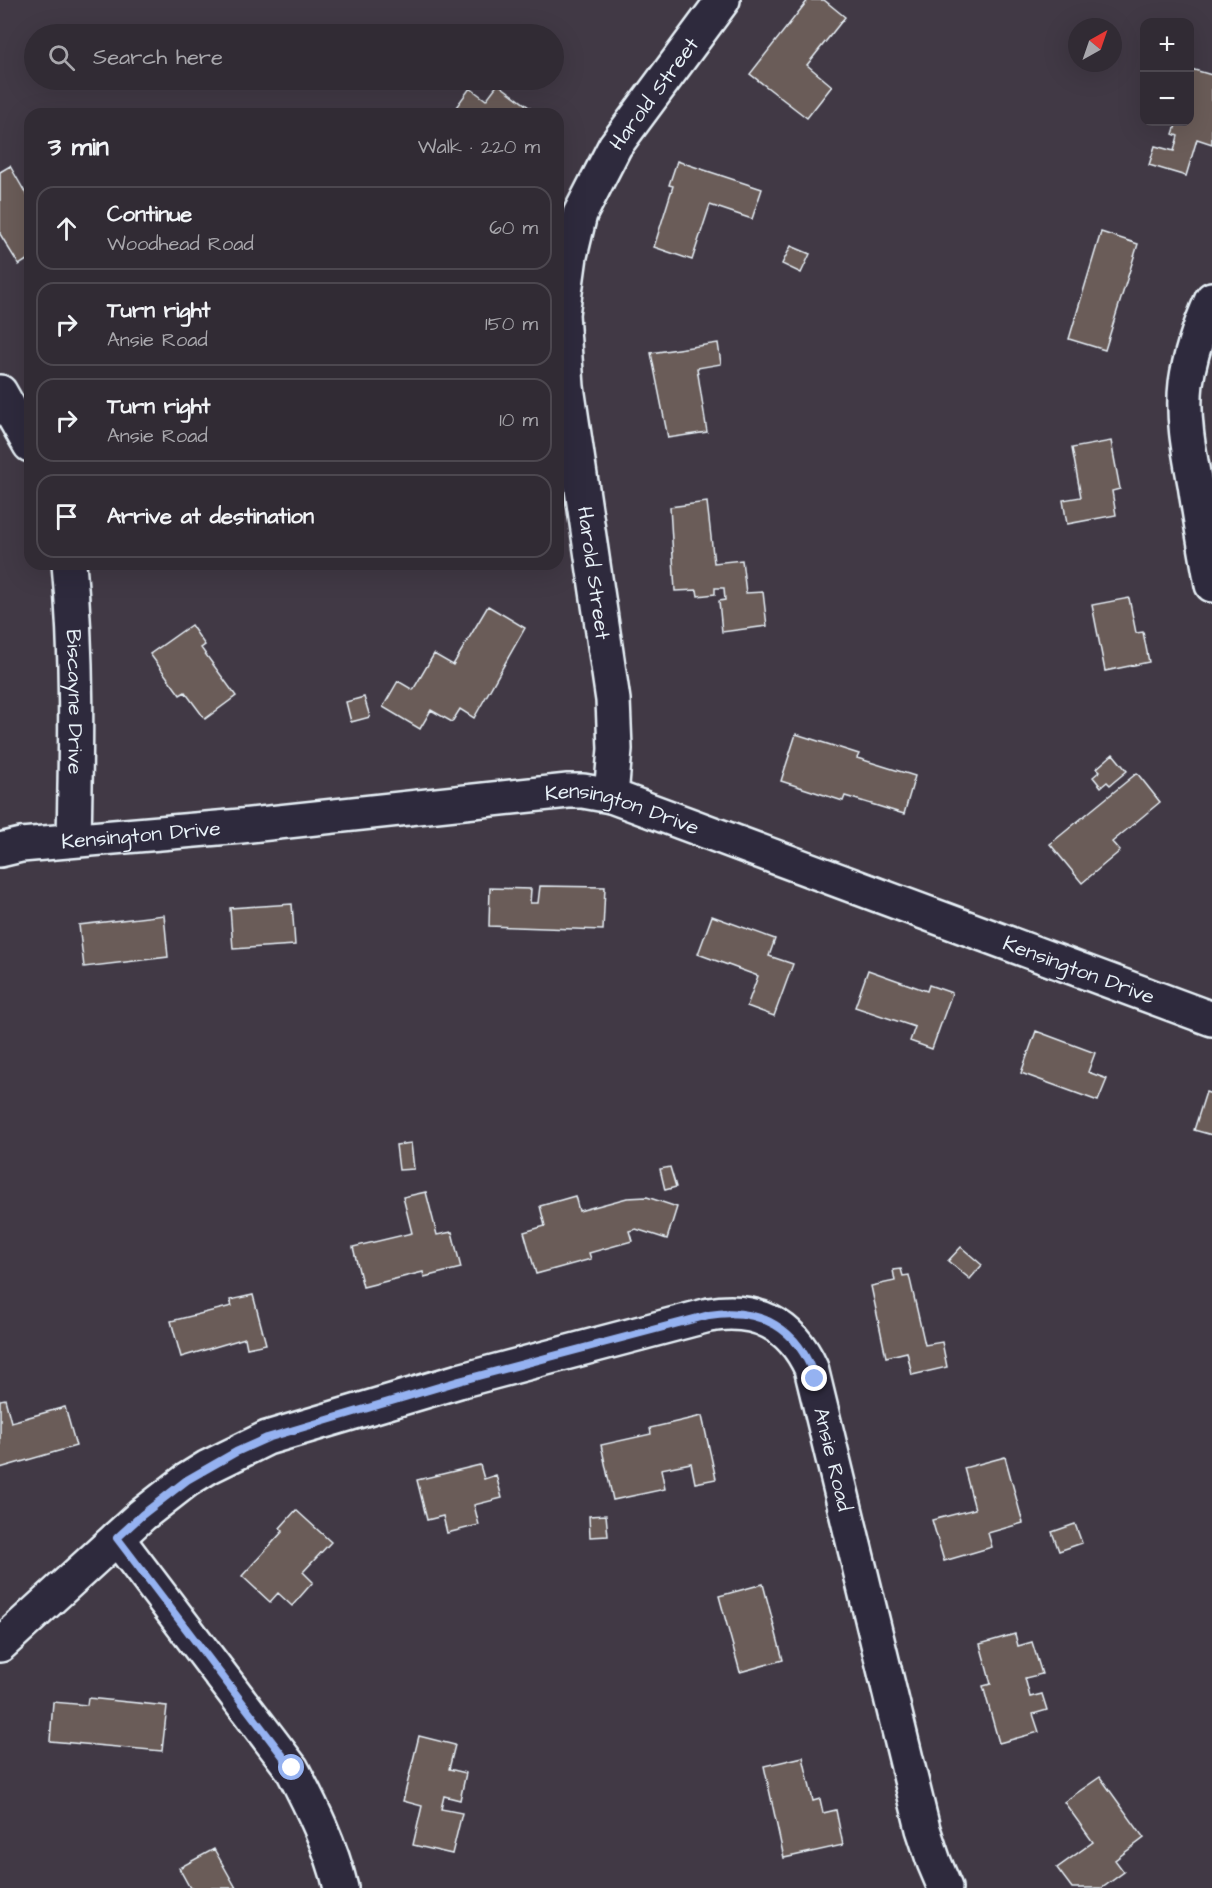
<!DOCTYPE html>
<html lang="en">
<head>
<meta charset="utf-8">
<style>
  :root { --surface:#312b34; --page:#39333c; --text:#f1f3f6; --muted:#a8a7ac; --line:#4c474f }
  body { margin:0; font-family:"Architects Daughter",sans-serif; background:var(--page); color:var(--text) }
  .controls { position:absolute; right:18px; top:18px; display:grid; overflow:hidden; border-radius:12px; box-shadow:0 6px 24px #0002 }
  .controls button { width:54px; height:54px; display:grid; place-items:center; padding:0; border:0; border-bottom:2px solid var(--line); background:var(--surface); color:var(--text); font:30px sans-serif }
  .compass { position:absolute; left:1068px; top:18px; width:54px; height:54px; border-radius:50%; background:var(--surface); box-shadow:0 6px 24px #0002; rotate:40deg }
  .stop { position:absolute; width:18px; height:18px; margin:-14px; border:4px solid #95b2f1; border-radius:50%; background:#fff }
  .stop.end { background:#95b2f1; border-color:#fff; box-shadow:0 2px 6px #0008 }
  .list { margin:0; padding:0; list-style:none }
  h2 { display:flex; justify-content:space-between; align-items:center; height:78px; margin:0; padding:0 24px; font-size:26px }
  h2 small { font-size:20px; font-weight:400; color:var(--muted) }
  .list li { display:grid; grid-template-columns:39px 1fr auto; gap:18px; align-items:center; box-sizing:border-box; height:84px; margin:0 12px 12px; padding:0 12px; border:2px solid var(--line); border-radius:18px }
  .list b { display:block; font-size:22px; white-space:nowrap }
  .list p { margin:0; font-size:20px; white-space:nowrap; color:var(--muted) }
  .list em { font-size:20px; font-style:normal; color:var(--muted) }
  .icon { flex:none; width:33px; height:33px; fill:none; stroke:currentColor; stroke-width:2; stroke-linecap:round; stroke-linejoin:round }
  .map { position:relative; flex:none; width:1212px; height:1888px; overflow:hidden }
  .search { position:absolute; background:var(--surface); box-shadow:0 6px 24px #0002; left:24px; top:24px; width:540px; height:66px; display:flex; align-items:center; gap:15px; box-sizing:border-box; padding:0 21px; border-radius:33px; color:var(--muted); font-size:22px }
  .panel { position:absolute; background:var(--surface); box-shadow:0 6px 24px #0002; left:24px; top:108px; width:540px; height:462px; border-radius:18px }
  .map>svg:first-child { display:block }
</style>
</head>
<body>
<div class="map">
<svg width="1212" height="1888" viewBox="0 0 1212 1888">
  <rect width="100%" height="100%" fill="#413945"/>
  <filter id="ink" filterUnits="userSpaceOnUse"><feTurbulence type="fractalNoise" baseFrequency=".0167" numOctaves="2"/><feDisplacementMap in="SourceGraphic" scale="12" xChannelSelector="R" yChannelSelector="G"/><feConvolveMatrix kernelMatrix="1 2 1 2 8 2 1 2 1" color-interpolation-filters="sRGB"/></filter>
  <g filter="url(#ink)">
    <path fill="#6b5c59" stroke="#e8f1f8" stroke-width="1.5" d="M808 0H824L845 17 807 65 832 86 807 118 750 74Z
      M1191 69 1212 75V144L1197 139 1186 176 1149 165 1155 146 1174 151 1178 136 1173 134 1177 122H1190V76Z
      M498 84 530 108 525 114H451L470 88 486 100Z
      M677 161 762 189 752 219 710 205 692 260 654 247 673 186 669 185Z
      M10 166 30 201V258L19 265 0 234V172Z
      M1101 232 1138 244 1105 350 1069 339Z
      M791 246 810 254 801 273 782 264Z
      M718 343 721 364 697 368 707 432 668 438 651 353Z
      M1111 441 1120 489 1112 491 1116 515 1067 524 1063 500 1081 497 1072 448Z
      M707 502 714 563 742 560 746 593 763 592 767 626 722 632 719 601 725 600 724 588H715V594L698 596 697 590 675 591 670 507Z
      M1129 598 1136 633 1143 632 1149 662 1105 671 1092 605Z
      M488 606 525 628 474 718 460 709 452 722 431 710 420 729 383 707 398 681 413 690 434 654 453 665Z
      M191 625 205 645 201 648 236 696 205 719 185 692 180 695 150 654Z
      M364 697 370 717 351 722 346 702Z
      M796 734 859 754 857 758 915 776 904 814 845 796 843 801 781 781Z
      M1113 754 1127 771 1110 785 1107 782 1101 787 1093 777 1100 771 1097 768Z
      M1137 773 1160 802 1112 842 1120 851 1082 883 1050 844Z
      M540 886 605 887 603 930 489 926 490 888 531 889 530 903H538Z
      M292 904 295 945 233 949 230 908Z
      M164 915 168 957 84 967 79 925Z
      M712 916 775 939 769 956 793 964 774 1016 747 1006 758 976 698 954Z
      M868 970 927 991 929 985 952 993 932 1049 910 1041 915 1027 855 1007Z
      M1036 1031 1095 1053 1088 1072 1107 1079 1098 1101 1021 1073Z
      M1206 1092 1212 1094V1135L1194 1130Z
      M411 1143 414 1169 399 1170 396 1145Z
      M670 1167 676 1187 665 1190 660 1169Z
      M426 1192 437 1235 452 1232 461 1268 424 1277 423 1272 363 1287 353 1247 412 1233 403 1197Z
      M575 1196 579 1211 627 1198 647 1197 677 1207 667 1239 636 1229 629 1231 632 1241 589 1253 591 1259 536 1274 524 1232 545 1226 540 1206Z
      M961 1247 982 1265 970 1279 948 1261Z
      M901 1269 903 1276 909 1275 925 1345 942 1342 947 1367 912 1375 907 1352 886 1357 871 1286 895 1281 893 1270Z
      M253 1295 266 1344 247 1348 245 1338 181 1357 171 1321 232 1306 230 1300Z
      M5 1399 11 1422 65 1407 76 1446 0 1468V1400Z
      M702 1416 716 1479 695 1483 691 1463 661 1469 665 1489 613 1500 601 1445 651 1434 650 1428Z
      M1005 1457 1023 1523 988 1533 992 1547 944 1561 932 1520 975 1509 964 1468Z
      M480 1465 484 1479 496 1475 502 1498 474 1505 479 1525 447 1533 443 1516 427 1520 417 1480Z
      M296 1510 331 1542 303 1572 313 1582 292 1606 278 1593 270 1602 242 1576 283 1531 280 1528Z
      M606 1515 608 1536 590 1537 589 1516Z
      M1075 1524 1082 1543 1059 1551 1052 1532Z
      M763 1584 783 1660 740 1672 719 1596Z
      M1015 1634 1018 1646 1032 1642 1042 1674 1025 1678 1030 1697 1042 1694 1047 1710 1033 1714 1039 1732 999 1743 983 1686 991 1684 980 1644Z
      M88 1698 167 1706 162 1751 50 1741 53 1702 87 1705Z
      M419 1736 455 1745 449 1769 466 1773 460 1800 444 1796 441 1809 462 1813 452 1854 413 1845 422 1806 403 1801Z
      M803 1757 813 1801 820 1799 823 1813 836 1810 843 1845 784 1858 764 1766Z
      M1100 1777 1144 1838 1115 1860 1124 1872 1102 1888H1072L1057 1868 1093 1842 1064 1802Z
      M214 1849 236 1888H190L179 1868Z"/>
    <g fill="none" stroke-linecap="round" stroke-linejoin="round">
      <g stroke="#e8f1f8" stroke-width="38">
        <g id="minor">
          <path d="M1212 299C1200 326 1190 354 1186 383 1182 416 1189 452 1195 484 1200 518 1206 551 1212 585"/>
          <path d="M0 392 30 445"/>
          <path id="s1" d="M69 564C78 658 76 746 74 839"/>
          <path id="s2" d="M611 796 615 749 613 700 567 387 562 314 570 256 580 214 615 146 723 0"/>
          <path id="s3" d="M0 850 21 845 241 826 568 791H583L611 796 1212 1019"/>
          <path d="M117 1538 292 1769C312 1807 331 1846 341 1888"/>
          <path id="s4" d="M0 1645 142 1515 187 1480 208 1467 267 1438 459 1381 709 1315C756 1307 791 1324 811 1368L923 1829 934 1862 945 1888"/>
        </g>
      </g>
      <use href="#minor" stroke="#2f2a3d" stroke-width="33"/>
    </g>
  </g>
  <g fill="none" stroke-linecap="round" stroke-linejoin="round" filter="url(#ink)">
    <path stroke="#95b2f1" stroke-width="8" d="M292 1768 117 1538 142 1515 187 1480 236 1452 267 1438 459 1381 709 1315C760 1307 799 1328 815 1379"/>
  </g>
  <g text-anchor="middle" stroke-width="5" stroke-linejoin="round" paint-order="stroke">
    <g font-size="21" fill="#e8f1f8" stroke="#2f2a3d">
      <text dy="7" stroke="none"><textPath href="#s2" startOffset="729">Harold Street</textPath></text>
      <text transform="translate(594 573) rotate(82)" y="7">Harold Street</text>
      <text dy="7" stroke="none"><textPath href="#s1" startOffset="138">Biscayne Drive</textPath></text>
      <text dy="7" stroke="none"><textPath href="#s3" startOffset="628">Kensington Drive</textPath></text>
      <text dy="7" stroke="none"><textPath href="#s3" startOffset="142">Kensington Drive</textPath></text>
      <text dy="7" stroke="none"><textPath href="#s3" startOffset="1114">Kensington Drive</textPath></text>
      <text dy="7" stroke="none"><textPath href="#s4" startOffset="1018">Ansie Road</textPath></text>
    </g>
  </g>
</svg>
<div class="controls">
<button>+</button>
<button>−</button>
</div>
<svg class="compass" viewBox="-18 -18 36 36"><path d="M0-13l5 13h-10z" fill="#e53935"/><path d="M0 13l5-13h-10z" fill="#a8a7ac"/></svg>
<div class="stop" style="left:292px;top:1768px"></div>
<div class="stop end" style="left:815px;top:1379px"></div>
<div class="search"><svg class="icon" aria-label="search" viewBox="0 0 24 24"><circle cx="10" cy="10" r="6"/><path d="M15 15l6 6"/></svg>Search here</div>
<section class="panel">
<h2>3 min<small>Walk · 220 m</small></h2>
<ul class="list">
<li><svg class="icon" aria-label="ahead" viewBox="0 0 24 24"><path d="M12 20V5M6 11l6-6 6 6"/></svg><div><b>Continue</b><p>Woodhead Road</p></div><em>60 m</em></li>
<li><svg class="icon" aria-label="right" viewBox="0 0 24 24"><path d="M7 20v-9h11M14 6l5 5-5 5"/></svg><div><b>Turn right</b><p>Ansie Road</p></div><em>150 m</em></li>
<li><svg class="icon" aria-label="right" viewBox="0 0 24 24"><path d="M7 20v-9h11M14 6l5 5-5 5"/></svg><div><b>Turn right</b><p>Ansie Road</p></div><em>10 m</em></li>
<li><svg class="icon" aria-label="arrive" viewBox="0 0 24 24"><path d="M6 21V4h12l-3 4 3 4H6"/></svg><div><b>Arrive at destination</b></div></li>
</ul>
</section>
</div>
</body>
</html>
